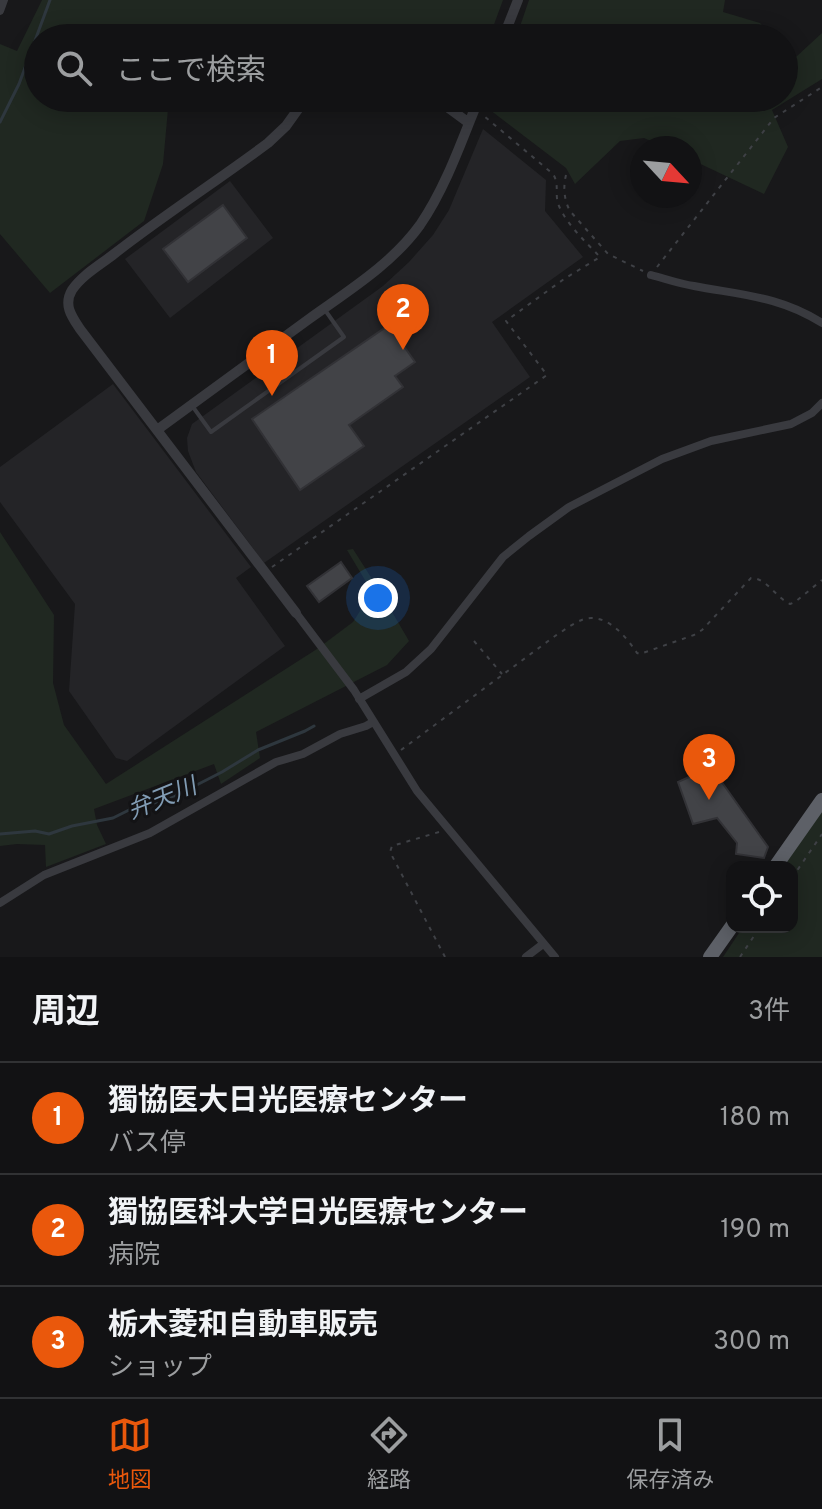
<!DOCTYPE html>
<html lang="ja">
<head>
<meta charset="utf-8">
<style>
  :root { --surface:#121214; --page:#1f2022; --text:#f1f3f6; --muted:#9c9ea0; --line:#313234; --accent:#ea580c }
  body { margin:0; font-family:Overpass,"Noto Sans JP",sans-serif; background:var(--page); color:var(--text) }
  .controls { position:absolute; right:24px; bottom:24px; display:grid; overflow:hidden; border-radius:16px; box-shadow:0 4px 20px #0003 }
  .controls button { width:72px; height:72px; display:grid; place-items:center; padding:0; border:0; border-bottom:2px solid var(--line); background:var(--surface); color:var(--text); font:40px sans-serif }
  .compass { position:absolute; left:630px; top:136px; width:72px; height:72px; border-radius:50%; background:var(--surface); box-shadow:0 4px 20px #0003; rotate:116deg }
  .you { position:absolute; left:378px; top:598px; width:28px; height:28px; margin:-20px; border:6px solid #fff; border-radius:50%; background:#1a73e8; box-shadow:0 0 0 12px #1a73e833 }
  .badge { display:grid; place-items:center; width:52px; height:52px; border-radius:50%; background:var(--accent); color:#fff; font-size:26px; font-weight:700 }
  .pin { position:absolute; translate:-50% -66px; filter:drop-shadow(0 2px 4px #0008) }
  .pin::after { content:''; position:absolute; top:42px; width:28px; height:24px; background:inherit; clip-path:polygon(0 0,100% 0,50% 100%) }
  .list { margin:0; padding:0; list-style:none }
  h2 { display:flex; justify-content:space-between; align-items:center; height:104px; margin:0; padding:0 32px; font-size:34px }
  h2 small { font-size:26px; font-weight:400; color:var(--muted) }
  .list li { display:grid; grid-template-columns:52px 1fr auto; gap:24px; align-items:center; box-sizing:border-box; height:112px; padding:0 32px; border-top:2px solid var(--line) }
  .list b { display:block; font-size:30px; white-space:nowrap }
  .list p { margin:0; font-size:26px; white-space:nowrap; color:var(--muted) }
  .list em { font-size:26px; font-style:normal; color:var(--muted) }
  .icon { flex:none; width:44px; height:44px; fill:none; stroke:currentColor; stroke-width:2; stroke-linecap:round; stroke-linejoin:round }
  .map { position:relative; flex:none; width:822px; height:957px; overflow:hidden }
  .search { position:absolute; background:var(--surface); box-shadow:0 4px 20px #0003; left:24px; right:24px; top:24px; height:88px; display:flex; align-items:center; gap:20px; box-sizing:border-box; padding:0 28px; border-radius:44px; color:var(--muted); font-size:30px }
  .sheet { height:440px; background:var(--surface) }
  nav { display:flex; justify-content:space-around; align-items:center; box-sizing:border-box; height:112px; border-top:2px solid var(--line); background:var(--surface); font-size:22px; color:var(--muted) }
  nav a { display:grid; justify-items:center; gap:4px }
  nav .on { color:var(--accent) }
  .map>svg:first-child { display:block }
</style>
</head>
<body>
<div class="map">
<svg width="822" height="957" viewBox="0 0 822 957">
  <rect width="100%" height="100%" fill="#18181a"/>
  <path fill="#242427" d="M483 129 546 180 545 211 583 257 492 322 530 377 264 563 196 472 188 451 187 438 192 424 383 286 409 262 433 235 449 210Z
    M230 181 273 238 170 318 125 259Z
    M113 384 251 567 236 578 285 646 127 761 116 758 69 691 75 604 0 502V467Z"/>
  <path fill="#202821" d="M42 0H503L489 38H386L383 36 370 38H38V98H169L163 164 144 221 50 293 0 234V44L17 51Z
    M529 0H725L723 12 760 23 767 31 761 38H516Z
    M822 33V79L772 110 788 147 764 194 690 159V148H666L644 138 620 141 575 184 566 168 490 110 494 98H784V68Z
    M0 532 54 615 53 683 64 725 106 784 317 649 353 622 372 592 347 550 353 549 381 593 409 641 387 665 256 732 260 758 221 784 214 764 94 809 97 825 106 844 46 867 45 845 17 844 0 846Z
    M822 810V957H723L743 927H792V867H783Z"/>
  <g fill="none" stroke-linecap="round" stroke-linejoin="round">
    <path stroke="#2e373e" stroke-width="3" d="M0 122 19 84 50 0
      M0 834 35 831 49 834 72 826 113 818 133 808 151 804 179 794 222 772 258 750 305 731 314 726"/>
  </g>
  <path fill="#424347" stroke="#323236" stroke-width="2" d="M223 205 247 238 188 282 163 249Z
    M389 325 415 362 395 376 403 387 349 425 364 446 300 490 252 419Z
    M341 562 352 578 319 602 307 586Z
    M711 767 768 847 764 858 736 854 737 843 717 818 693 824 678 782Z"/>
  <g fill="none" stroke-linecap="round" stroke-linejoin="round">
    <path stroke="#3f4146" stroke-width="2" stroke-dasharray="4 6" stroke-linecap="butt" d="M566 175C563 187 564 200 570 211L608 254 643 271
      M657 267 774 118 822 87
      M272 567 547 375 506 321 564 279 600 257C586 242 567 225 559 206 554 195 560 185 553 174L484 116
      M474 641 502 674
      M401 750 555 636C565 630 579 618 591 618 611 618 627 638 637 653L640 654 694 635 702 630 751 578C767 578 775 597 790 604L795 602 822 580
      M439 832 392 846 390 852 445 957
      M792 878 822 834
      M740 957 760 927"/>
    <path stroke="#393a3f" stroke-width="4" d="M193 407 211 432 344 337 325 310"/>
    <path stroke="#393a3f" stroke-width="8" d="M0 11 4 0
      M651 275C666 279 680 284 694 286 741 295 780 296 822 323
      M296 613 354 690 417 791 555 957
      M359 699 406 672 431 649 503 557 529 536 569 507 662 459 711 441 791 424 812 413 822 403
      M0 903 44 875 150 833 276 762 303 754 340 734 366 726 373 722
      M526 957 543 944"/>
    <path stroke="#393a3f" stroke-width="10" d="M503 38 518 0
      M435 98 469 123
      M157 430C208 393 258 356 309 319 348 291 392 264 420 225 446 187 462 140 479 98
      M296 613 80 329C72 317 63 305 72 290 82 275 100 265 114 254 164 215 217 181 268 143L286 126 306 98"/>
    <path stroke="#5d6067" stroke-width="14" d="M775 867 822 800
      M710 957 732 926"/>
  </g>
  <g text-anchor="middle" stroke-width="6" stroke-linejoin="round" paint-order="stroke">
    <g font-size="24" font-style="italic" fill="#819cb4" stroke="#131315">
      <text transform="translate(162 798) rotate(-22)" y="8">弁天川</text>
    </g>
  </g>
</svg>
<div class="controls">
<button><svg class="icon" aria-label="locate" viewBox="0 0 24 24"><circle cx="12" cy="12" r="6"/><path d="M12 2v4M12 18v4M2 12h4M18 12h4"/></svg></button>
</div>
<svg class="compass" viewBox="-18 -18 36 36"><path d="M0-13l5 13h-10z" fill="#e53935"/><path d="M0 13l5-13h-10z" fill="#9c9ea0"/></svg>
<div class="you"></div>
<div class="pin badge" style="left:272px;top:396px">1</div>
<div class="pin badge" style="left:403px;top:350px">2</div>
<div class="pin badge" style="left:709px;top:800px">3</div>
<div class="search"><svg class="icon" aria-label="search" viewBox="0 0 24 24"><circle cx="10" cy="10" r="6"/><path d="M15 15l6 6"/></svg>ここで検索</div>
</div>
<section class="sheet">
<h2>周辺<small>3件</small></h2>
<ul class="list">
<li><span class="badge">1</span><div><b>獨協医大日光医療センター</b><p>バス停</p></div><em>180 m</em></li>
<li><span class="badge">2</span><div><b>獨協医科大学日光医療センター</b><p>病院</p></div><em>190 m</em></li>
<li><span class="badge">3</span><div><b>栃木菱和自動車販売</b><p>ショップ</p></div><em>300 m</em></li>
</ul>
</section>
<nav>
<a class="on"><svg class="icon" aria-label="map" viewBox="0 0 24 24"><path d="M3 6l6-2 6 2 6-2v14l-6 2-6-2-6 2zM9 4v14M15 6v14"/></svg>地図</a>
<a><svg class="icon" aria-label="directions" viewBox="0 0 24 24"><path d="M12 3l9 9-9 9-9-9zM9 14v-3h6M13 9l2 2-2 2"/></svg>経路</a>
<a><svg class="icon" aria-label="saved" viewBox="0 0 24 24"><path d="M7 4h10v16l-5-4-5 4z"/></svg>保存済み</a>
</nav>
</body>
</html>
